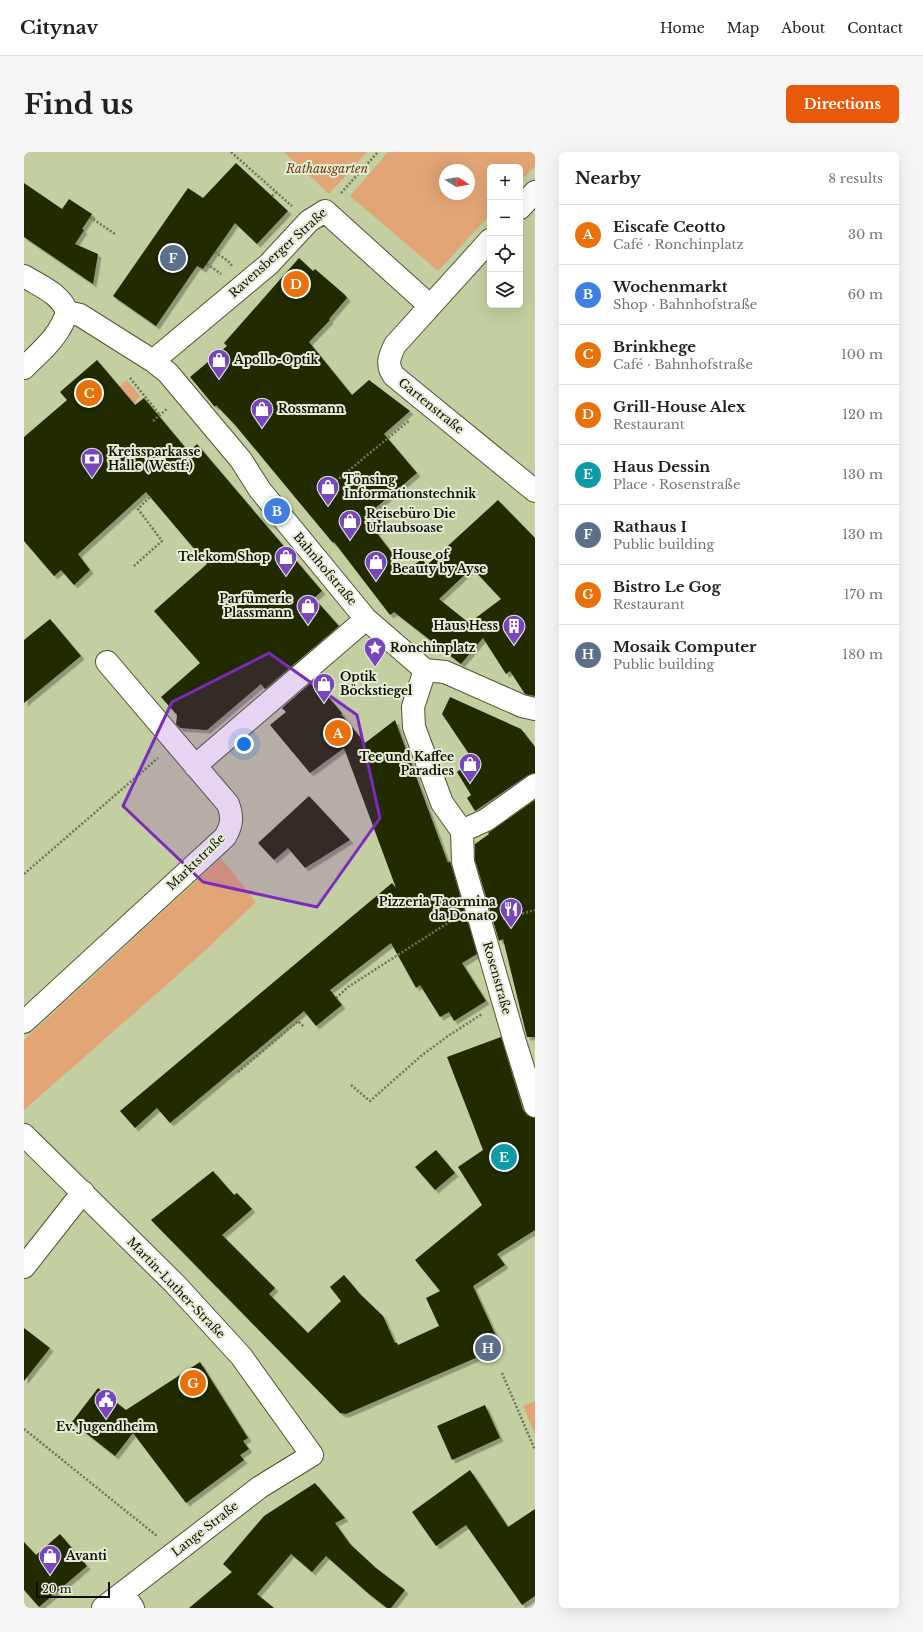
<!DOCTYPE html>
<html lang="en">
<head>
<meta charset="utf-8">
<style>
  :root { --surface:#fff; --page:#f6f6f6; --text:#202124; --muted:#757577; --line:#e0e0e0; --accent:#ea580c }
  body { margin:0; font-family:"Libre Baskerville",serif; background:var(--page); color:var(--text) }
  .controls { position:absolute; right:12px; top:12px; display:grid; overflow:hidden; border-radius:6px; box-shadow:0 4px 16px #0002 }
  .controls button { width:36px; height:36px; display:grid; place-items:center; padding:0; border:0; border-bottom:1px solid var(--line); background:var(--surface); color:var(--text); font:20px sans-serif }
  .compass { position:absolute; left:415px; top:12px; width:36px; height:36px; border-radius:50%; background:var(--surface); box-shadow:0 4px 16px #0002; rotate:101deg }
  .scale { position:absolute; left:12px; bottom:10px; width:74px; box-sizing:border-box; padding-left:4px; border:2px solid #0c0f02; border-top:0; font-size:11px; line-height:14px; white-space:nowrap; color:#0c0f02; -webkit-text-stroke:3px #e6ecd5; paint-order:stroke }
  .you { position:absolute; left:220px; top:592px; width:14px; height:14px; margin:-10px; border:3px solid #fff; border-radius:50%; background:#1a73e8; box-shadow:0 0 0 6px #1a73e833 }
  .badge { display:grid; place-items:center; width:26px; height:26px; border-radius:50%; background:var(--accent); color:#fff; font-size:13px; font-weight:700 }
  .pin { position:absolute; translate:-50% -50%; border:2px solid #fff; box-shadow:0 1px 4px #0006 }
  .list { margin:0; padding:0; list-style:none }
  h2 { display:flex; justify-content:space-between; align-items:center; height:52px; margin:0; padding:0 16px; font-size:17px }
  h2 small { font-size:13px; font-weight:400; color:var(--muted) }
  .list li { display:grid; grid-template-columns:26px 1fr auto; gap:12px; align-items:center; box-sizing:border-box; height:60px; padding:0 16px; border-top:1px solid var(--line) }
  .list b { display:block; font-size:15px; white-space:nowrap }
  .list p { margin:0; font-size:13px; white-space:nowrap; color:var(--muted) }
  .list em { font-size:13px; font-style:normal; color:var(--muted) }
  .icon { flex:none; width:22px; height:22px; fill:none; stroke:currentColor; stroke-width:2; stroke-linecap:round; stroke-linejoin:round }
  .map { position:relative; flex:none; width:511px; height:1456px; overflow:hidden; border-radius:6px }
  header { display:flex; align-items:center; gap:24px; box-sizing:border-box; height:56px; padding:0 20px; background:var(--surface); border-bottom:1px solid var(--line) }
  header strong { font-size:19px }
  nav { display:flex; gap:22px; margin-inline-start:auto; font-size:14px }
  .intro { display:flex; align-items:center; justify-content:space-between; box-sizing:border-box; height:96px; padding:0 24px }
  h1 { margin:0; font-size:28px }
  .button { padding:10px 18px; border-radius:6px; background:var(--accent); color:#fff; font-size:14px; font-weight:700 }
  main { display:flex; gap:24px; padding:0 24px }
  aside { flex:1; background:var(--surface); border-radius:6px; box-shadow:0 4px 16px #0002 }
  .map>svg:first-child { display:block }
</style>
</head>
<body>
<header>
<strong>Citynav</strong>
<nav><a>Home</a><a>Map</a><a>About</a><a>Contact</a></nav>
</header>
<div class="intro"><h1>Find us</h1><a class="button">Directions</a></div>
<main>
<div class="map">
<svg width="511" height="1456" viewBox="0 0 511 1456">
  <defs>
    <filter id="shadow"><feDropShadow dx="3.5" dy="3.5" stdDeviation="0" flood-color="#0004"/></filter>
  </defs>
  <rect width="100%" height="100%" fill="#c3cea1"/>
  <path fill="#e2a575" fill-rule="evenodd" d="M260 0H343L305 42Z
    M364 0H511V14L496 30V15H466V63L414 119 326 44ZM421 18H445V42H421Z
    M103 228 116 244 108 256 87 242Z
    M197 706 232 750 174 805 0 958V888Z
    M511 1249V1282L499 1254Z"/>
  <path fill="#242b02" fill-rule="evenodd" filter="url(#shadow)" d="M212 11 264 59 233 92 211 71 179 117 173 114 132 174 89 144 164 36 179 46Z
    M0 31 38 57 45 47 68 62 58 77 60 78 51 92 74 102 69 132 0 85Z
    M275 106 289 119 291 117 320 142 323 146 305 167 306 168 285 190 328 243 345 228 386 259 360 282 393 321 349 358 362 373 352 380 382 419 398 407 403 413 474 348 511 386V544L501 542 486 519 482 522 459 486 437 512 370 460 366 463 310 390 309 391 211 273 192 253 191 255 166 225 203 194 200 191ZM448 416 477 447 445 471 415 447Z
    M73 208 111 253 120 246 165 300 173 292 298 439 290 446 315 474 241 537 237 532 183 578 156 576 152 572 153 563 137 545 176 511 130 459 183 412 122 340 54 402 66 418 50 433 37 418 30 424 0 389V285L43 248 36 240Z
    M26 467 57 504 0 551V488Z
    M290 528 318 561 317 562 341 591 371 568 424 711 426 709 453 802 438 811 462 849 430 869 425 860 416 865 396 833 392 836 367 791 306 838 318 853 292 874 280 859 146 971 133 956 111 976 96 959 368 731 372 736 320 596 286 621 246 573 262 560 258 556Z
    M426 545 497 577 511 595V621L504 623 451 659 443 646 447 643 433 620 449 608 418 562Z
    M285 644 326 688 281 716 264 696 250 708 234 691Z
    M511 648V885H503L479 787 475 789 451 708V692L465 682 464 681Z
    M477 885 499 958 503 963 511 966V1078L473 1102 481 1113 449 1134 477 1195 322 1262 316 1261 127 1068 189 1019 210 1043 213 1041 228 1057 198 1083 251 1136 245 1142 284 1181 317 1149 306 1135 320 1123 336 1142 359 1164 371 1191H373L374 1193 415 1174 402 1146 416 1139 391 1108 458 1053 434 1015 459 998 423 905Z
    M412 998 431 1021 411 1038 391 1015Z
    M0 1176 26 1196 0 1229Z
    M176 1210 224 1286 219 1289 225 1297 216 1303 220 1308 162 1351 109 1281 91 1304 48 1270 74 1236 102 1258Z
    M461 1253 476 1286 428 1308 413 1274Z
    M446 1318 484 1375 511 1357V1444L498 1453 442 1373 412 1394 388 1360Z
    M291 1331 321 1366 311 1371 326 1392 352 1416 381 1438 367 1456H363L345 1442 302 1404 288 1420 267 1402 233 1442 250 1456H165L208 1420 199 1412 240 1364Z
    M36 1382 63 1414 15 1455 0 1438V1390L12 1403Z"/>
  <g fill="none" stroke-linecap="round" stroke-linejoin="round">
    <g stroke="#4e572e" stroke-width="24">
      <path id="minor" d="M496 56 511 40
        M466 88 371 193C365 205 362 213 370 224L511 339
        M0 124C16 134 37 142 43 160
        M43 160 56 163 129 209 144 221 217 308 236 338 342 467 401 518 421 520 498 554 511 557
        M129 209 245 112 285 69 301 59 405 153
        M0 216C17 199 36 184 43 160
        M401 518 389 555 390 575 418 651 438 679 439 710 491 890 511 954
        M171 614 342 467
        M438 679 462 668 511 633
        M0 870 201 685C208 673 209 665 204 652L83 510
        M0 983 151 1132 217 1204 288 1303 236 1335 79 1456
        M0 1115 59 1040
        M99 1441 109 1456"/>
    </g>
    <path stroke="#6d7557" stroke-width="2.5" stroke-dasharray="2 2" stroke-linecap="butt" d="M207 0 268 54
      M317 41 354 0
      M248 44 253 40
      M66 65 91 82
      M191 100 204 109 208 114
      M183 112 197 122
      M106 226 136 263
      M129 269 144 256
      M312 329 386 268
      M110 414 138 389 114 357 126 345
      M0 722 134 606
      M479 767 511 758
      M312 846 324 835 430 767
      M214 920 274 869 279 874
      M327 933 346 949 397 904 424 884 458 862
      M478 1221 511 1298
      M0 1277 133 1384"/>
    <use href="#minor" stroke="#fff" stroke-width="22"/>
  </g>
  <path fill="#7b2cbf" fill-opacity="0.2" stroke="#7b2cbf" stroke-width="3" stroke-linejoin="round" d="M245 501 333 563 356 666 293 755 179 730 99 654 148 550Z"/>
  <defs>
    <g id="shop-pin" transform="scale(1.15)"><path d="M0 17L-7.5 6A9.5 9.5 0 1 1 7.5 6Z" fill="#7745bd" stroke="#e6ecd5"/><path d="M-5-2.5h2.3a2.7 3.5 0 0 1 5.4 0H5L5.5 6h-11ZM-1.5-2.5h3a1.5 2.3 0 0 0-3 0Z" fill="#fff"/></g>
    <g id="bank-pin" transform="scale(1.15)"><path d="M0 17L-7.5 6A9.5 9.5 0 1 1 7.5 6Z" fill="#7745bd" stroke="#e6ecd5"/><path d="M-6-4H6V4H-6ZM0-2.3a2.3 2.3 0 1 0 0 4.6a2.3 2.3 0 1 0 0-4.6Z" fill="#fff"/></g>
    <g id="building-pin" transform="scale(1.15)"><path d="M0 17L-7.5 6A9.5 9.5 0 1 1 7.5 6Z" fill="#7745bd" stroke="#e6ecd5"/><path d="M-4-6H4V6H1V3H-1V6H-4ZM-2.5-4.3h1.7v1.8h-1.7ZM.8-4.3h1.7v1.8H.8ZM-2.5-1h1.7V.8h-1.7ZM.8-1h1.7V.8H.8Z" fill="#fff"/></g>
    <g id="sight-pin" transform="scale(1.15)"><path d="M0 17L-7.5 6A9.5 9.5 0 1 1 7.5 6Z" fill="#7745bd" stroke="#e6ecd5"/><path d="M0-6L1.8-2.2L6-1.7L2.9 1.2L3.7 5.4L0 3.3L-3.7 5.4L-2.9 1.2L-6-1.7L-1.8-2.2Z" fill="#fff"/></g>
    <g id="restaurant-pin" transform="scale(1.15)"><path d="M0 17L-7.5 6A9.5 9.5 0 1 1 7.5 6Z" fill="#7745bd" stroke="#e6ecd5"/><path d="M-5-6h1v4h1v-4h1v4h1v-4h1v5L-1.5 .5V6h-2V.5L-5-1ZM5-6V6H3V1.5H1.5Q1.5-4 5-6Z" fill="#fff"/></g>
    <g id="civic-pin" transform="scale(1.15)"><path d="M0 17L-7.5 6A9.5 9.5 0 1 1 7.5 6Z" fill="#7745bd" stroke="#e6ecd5"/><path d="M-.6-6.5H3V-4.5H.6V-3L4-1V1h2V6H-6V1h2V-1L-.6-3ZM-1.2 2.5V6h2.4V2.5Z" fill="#fff"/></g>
  </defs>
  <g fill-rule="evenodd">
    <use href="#shop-pin" x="195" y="208"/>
    <use href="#shop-pin" x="238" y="257"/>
    <use href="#bank-pin" x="68" y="307"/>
    <use href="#shop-pin" x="304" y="335"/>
    <use href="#shop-pin" x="326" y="369"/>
    <use href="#shop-pin" x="262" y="405"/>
    <use href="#shop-pin" x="352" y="410"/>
    <use href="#shop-pin" x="284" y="454"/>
    <use href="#building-pin" x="490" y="474"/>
    <use href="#sight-pin" x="351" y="496"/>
    <use href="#shop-pin" x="300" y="532"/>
    <use href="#shop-pin" x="446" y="612"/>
    <use href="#restaurant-pin" x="487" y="757"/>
    <use href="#civic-pin" x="82" y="1248"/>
    <use href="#shop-pin" x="26" y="1404"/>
  </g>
  <g text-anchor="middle" stroke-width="4" stroke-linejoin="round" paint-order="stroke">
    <g font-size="12" font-style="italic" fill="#6a3b0d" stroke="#e6ecd5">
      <text x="303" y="21">Rathausgarten</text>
    </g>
    <g font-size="12" fill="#0c0f02" stroke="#e6ecd5">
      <text transform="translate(254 101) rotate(-42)" y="4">Ravensberger Straße</text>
      <text transform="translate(407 254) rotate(39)" y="4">Gartenstraße</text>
      <text transform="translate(301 417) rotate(50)" y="4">Bahnhofstraße</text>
      <text transform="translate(172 710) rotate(-44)" y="4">Marktstraße</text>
      <text transform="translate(473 826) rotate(74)" y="4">Rosenstraße</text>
      <text transform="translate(152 1136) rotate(46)" y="4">Martin-Luther-Straße</text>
      <text transform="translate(181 1377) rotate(-38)" y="4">Lange Straße</text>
    </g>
    <g font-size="12" font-weight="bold" fill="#0c0f02" stroke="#e6ecd5" text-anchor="start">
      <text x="210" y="212">Apollo-Optik</text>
      <text x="254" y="261">Rossmann</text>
      <text x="84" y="304">Kreissparkasse<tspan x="84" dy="14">Halle (Westf.)</tspan></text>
      <text x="320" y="332">Tönsing<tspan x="320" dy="14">Informationstechnik</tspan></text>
      <text x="342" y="366">Reisebüro Die<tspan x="342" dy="14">Urlaubsoase</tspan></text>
      <text x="368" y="407">House of<tspan x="368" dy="14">Beauty by Ayse</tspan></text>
      <text x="246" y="409" text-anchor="end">Telekom Shop</text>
      <text x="268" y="451" text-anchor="end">Parfümerie<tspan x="268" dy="14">Plassmann</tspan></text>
      <text x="474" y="478" text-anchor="end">Haus Hess</text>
      <text x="366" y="500">Ronchinplatz</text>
      <text x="316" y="529">Optik<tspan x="316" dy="14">Böckstiegel</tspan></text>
      <text x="430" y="609" text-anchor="end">Tee und Kaffee<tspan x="430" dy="14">Paradies</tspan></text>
      <text x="472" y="754" text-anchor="end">Pizzeria Taormina<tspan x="472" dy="14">da Donato</tspan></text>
      <text x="82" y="1279" text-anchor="middle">Ev. Jugendheim</text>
      <text x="42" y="1408">Avanti</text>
    </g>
  </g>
</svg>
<div class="controls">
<button>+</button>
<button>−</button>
<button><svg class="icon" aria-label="locate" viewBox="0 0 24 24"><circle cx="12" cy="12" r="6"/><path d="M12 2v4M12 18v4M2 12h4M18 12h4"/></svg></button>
<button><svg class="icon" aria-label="layers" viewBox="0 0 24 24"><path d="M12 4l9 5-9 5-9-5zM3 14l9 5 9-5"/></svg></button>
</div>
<svg class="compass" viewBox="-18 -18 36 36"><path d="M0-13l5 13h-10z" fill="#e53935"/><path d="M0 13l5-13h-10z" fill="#757577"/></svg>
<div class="scale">20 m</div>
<div class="you"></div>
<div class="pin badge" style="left:314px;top:581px;background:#e8710a">A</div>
<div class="pin badge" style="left:253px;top:359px;background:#3f7fe0">B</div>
<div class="pin badge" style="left:65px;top:241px;background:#e8710a">C</div>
<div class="pin badge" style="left:272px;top:132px;background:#e8710a">D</div>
<div class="pin badge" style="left:480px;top:1005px;background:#0f9aa8">E</div>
<div class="pin badge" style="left:149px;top:106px;background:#5c6f8a">F</div>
<div class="pin badge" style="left:169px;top:1231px;background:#e8710a">G</div>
<div class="pin badge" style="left:464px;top:1196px;background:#5c6f8a">H</div>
</div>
<aside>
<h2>Nearby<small>8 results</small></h2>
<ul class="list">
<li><span class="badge" style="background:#e8710a">A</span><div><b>Eiscafe Ceotto</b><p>Café · Ronchinplatz</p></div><em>30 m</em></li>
<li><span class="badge" style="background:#3f7fe0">B</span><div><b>Wochenmarkt</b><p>Shop · Bahnhofstraße</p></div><em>60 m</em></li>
<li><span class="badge" style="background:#e8710a">C</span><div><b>Brinkhege</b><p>Café · Bahnhofstraße</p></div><em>100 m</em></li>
<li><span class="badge" style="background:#e8710a">D</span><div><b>Grill-House Alex</b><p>Restaurant</p></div><em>120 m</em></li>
<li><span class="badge" style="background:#0f9aa8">E</span><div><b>Haus Dessin</b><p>Place · Rosenstraße</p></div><em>130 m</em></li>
<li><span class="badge" style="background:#5c6f8a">F</span><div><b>Rathaus I</b><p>Public building</p></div><em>130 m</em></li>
<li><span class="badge" style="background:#e8710a">G</span><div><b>Bistro Le Gog</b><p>Restaurant</p></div><em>170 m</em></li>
<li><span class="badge" style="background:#5c6f8a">H</span><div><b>Mosaik Computer</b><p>Public building</p></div><em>180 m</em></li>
</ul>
</aside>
</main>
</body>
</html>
